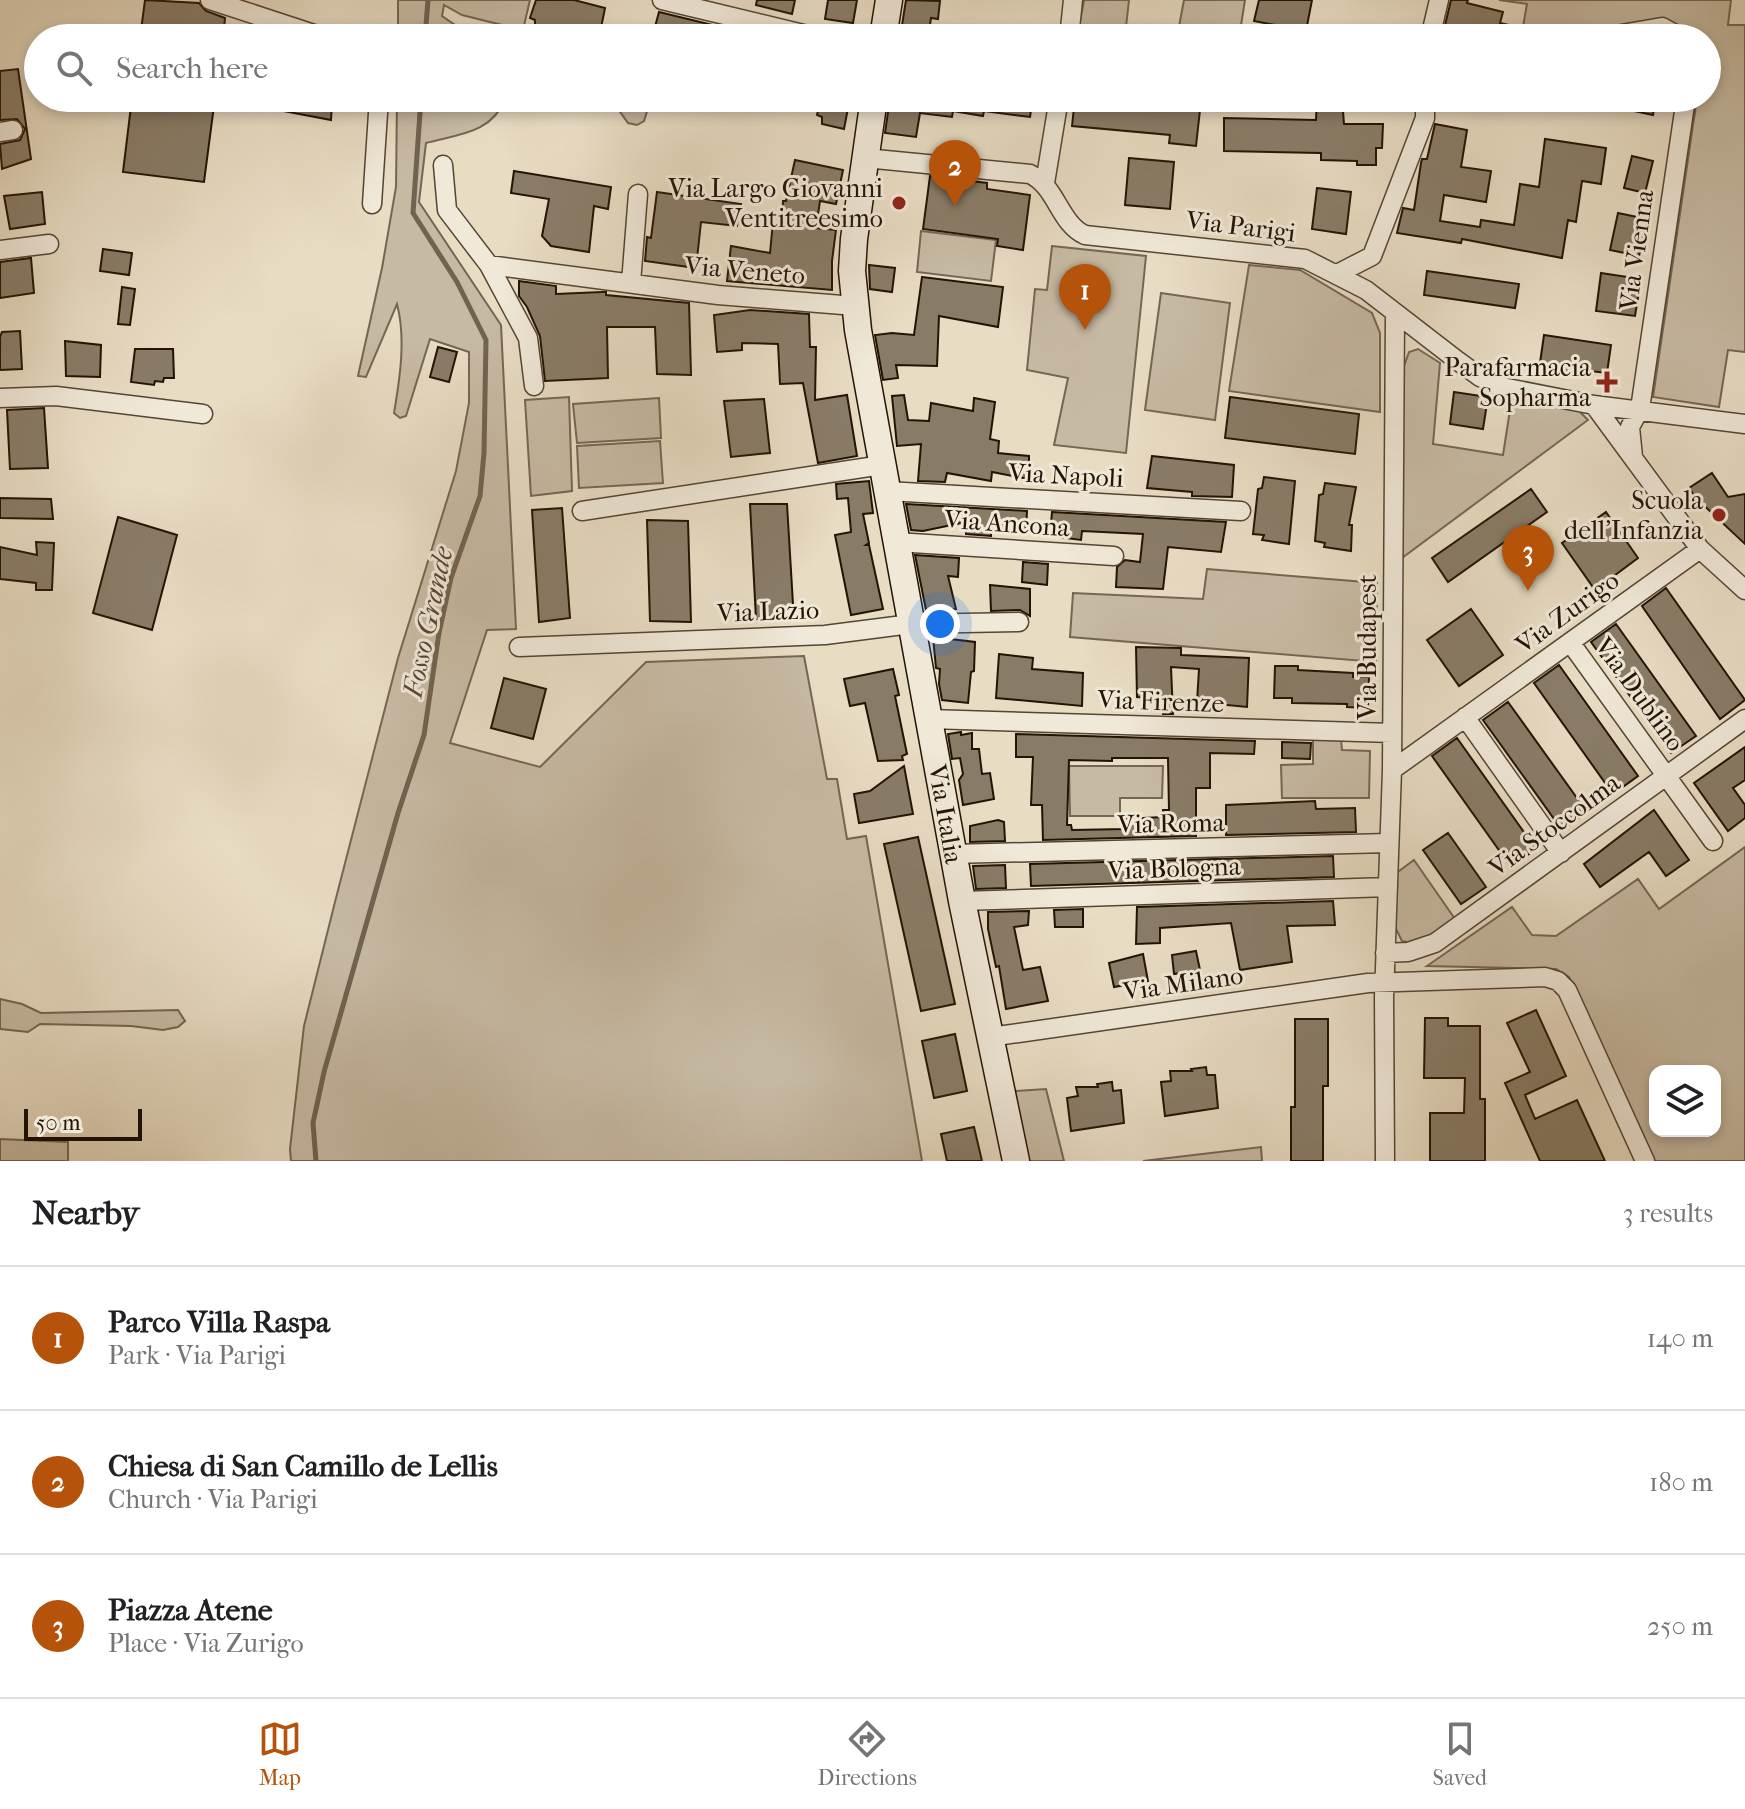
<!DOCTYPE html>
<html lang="en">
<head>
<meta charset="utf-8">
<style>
  :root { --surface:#fff; --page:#f6f6f6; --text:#202124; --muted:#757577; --line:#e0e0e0; --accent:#b45309 }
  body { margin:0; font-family:"IM FELL French Canon",serif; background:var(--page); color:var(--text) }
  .controls { position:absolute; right:24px; bottom:24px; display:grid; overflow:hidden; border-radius:16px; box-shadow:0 4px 12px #0003 }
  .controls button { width:72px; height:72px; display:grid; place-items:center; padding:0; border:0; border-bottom:2px solid var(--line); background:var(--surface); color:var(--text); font:40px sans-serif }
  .scale { position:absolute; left:24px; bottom:20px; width:118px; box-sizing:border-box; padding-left:8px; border:4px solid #231304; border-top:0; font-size:22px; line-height:28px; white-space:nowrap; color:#231304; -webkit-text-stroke:6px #f0e8d8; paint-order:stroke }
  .you { position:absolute; left:940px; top:624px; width:28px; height:28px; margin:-20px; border:6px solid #fff; border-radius:50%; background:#1a73e8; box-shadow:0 0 0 12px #1a73e833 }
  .badge { display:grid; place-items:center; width:52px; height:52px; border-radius:50%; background:var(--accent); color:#fff; font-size:26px; font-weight:700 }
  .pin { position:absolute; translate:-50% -66px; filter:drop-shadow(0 2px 4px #0008) }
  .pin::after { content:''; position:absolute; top:42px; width:28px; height:24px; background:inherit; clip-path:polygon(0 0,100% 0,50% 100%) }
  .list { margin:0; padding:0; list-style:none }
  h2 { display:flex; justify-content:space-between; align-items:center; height:104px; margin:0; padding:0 32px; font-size:34px }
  h2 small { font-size:26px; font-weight:400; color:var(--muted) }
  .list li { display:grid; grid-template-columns:52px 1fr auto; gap:24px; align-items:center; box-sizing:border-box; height:144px; padding:0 32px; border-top:2px solid var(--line) }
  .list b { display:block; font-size:30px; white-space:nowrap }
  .list p { margin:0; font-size:26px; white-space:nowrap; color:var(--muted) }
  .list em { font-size:26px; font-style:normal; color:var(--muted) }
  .icon { flex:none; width:44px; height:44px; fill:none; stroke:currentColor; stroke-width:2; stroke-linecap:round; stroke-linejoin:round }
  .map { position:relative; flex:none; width:1745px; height:1161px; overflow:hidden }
  .search { position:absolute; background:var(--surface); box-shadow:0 4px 12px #0003; left:24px; right:24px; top:24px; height:88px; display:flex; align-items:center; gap:20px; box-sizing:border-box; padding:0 28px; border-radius:44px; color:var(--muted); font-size:30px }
  .sheet { height:536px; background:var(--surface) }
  nav { display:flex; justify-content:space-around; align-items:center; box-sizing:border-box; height:112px; border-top:2px solid var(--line); background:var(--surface); font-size:22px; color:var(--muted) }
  nav a { display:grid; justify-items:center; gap:4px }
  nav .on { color:var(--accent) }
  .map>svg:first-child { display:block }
</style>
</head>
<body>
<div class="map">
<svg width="1745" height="1161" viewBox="0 0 1745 1161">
  <rect width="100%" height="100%" fill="#e8dcc3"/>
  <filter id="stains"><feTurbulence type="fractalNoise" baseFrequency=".0025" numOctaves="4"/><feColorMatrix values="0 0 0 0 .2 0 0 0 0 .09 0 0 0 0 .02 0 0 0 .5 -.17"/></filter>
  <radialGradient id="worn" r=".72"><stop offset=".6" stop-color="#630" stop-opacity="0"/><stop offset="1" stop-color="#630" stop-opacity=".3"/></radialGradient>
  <path fill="#c7baa3" stroke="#756654" stroke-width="2" fill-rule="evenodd" d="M398 0H530L521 38 506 26 462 15 444 5 442 16 458 27 464 38H398Z
    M1084 0H1129L1125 36 1079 27Z
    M1184 0H1245L1239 38 1177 37Z
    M1499 0H1731L1728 25H1745V352L1728 350 1719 407 1653 397 1697 98H1707V38H1696C1668 4 1614 34 1577 38 1559 40 1539 38 1521 38L1527 4Z
    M397 98H506C491 134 459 134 426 143L419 202 501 325 516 629 487 630 450 743 540 767 646 662 804 656 827 779H837L847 839 866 836 922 1161H291L290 1149 304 1026 335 902 398 658 456 471 469 403V352L430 339 406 416 400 418 394 413C400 378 406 338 397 304L366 377 358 376 382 268 396 187Z
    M617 98H648L649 105 644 121 637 125 628 123 616 106Z
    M921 231 996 240 991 281 917 272Z
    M1052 246 1146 256 1126 453 1054 445 1068 378 1027 370 1035 289 1047 290Z
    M1249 265 1300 270 1372 313 1380 333V412L1229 391Z
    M1161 293 1230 303 1215 420 1145 410Z
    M1418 349 1440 363 1433 444 1503 455 1512 397 1574 406 1588 420 1402 558 1403 369 1409 352Z
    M569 397 572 491 531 496 525 400Z
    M659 398 661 438 577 443 573 404Z
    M660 441 663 483 579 488 577 446Z
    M1207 569 1377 583 1376 662 1070 637 1073 593 1203 599Z
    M1313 737 1341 738 1342 750 1370 751 1369 798H1282L1281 765 1313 764Z
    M1069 766H1163L1162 798H1120V816H1070Z
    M1745 847V1161H1653L1569 977 1556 969 1427 966 1512 907 1532 935 1556 936 1638 879 1659 909ZM1655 1071H1715V1131H1655Z
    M1414 860 1455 919 1418 944 1402 941 1395 927V874Z
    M0 999 22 1004 41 1013 178 1010 185 1021 178 1027 163 1030 131 1026 40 1024 28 1032 0 1029Z
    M1046 1089 1064 1161H1028L1015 1091Z
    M0 1139 68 1142V1161H0Z
    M1261 1147 1262 1161H1143Z"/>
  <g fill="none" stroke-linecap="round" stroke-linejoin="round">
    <path stroke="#716350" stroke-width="5" d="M425 38 428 0
      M316 1161 313 1123 324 1072 398 813 424 735 439 633 451 578 480 496 484 453 486 340 457 282 413 213 421 98"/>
  </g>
  <path fill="#897c67" stroke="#231304" stroke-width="2" fill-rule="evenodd" d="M145 0 199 3 206 11 225 18 223 38H140Z
    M536 0H574L605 8 599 38 550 25 549 29 535 25V20L530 18Z
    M757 0H795L792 14 756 5Z
    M828 0H857L853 23 825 19Z
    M906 0 940 1 938 19 931 18 928 38H900Z
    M1259 0H1312L1306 31 1254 21Z
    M1451 0H1468L1467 3 1503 12 1500 23 1509 25 1505 38H1442Z
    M659 12 729 29 728 38H652Z
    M252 26 286 38H250Z
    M18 69 31 159 2 169 0 144 20 140 25 129 17 119 0 120V71Z
    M132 98H215L204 182 123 172Z
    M280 98 332 101 331 120 278 110Z
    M821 98H850L844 129 822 124V117L817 115Z
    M890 98H1033L1030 117 984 111 983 116 953 111 952 117 920 113 916 137 885 133Z
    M1075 98H1154V106L1200 110 1196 146 1169 143 1170 135 1072 126Z
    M1317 98H1342L1344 124H1383L1382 148H1376V165H1357V161L1321 160V153L1224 151V118L1316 120Z
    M1601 98H1656L1653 115 1601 104Z
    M1435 124 1467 130 1461 167 1491 171 1486 202 1444 195 1440 221 1480 227 1481 220 1514 225 1520 184 1539 187 1545 139 1606 148 1601 184 1582 181 1576 222 1568 220 1562 258 1462 239 1461 243 1397 233 1403 208 1414 210 1421 163 1422 159H1427Z
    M1632 156 1653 161 1645 193 1624 188Z
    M1129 158 1174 162 1170 209 1125 205Z
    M795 160 843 170 836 204 820 201 816 228 836 230 832 261V290L727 281 731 246 770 253 773 222 782 224 783 201H786Z
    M514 171 611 187 608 209 594 206 589 252 551 246 542 236 549 199 511 193Z
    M930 176 987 183V189L1030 195 1023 250 997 246 998 239 923 229Z
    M1317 188 1351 192 1346 234 1312 229Z
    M42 192 45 224 10 229 4 196Z
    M657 192 741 204 737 226 701 222 696 268 645 261 647 237 651 238Z
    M1618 213 1647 219 1639 256 1610 250Z
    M103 249 132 253 129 275 100 271Z
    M31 258 34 293 0 298V262Z
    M869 265 895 268 892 292 870 289Z
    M1427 271 1519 284 1515 308 1424 295Z
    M1601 273 1641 279 1635 316 1596 311Z
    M922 277 1003 287 998 327 939 316 937 366 896 365 898 378 883 380 875 335 892 333 914 335Z
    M519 281 556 286V294L602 292H606V295L689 303 691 375 657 374 655 327H607L608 378 545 381 540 336 527 307 519 296Z
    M122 287 135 289 130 325 118 324Z
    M750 310 809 314 810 347H816L815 400 847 395 857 456 818 463 803 383 780 384 778 344 742 343V350L717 352 714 315Z
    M20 331 22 369 0 370V337L2 332Z
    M1544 335 1611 345 1607 373 1590 371 1589 375 1559 371V366L1540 363Z
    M65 341 101 345 100 377 66 376Z
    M438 347 457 352 449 382 430 377Z
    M135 349H173L174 378H164L163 382 155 381 154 385 131 382Z
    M1454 392 1488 397 1483 429 1450 424Z
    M904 395 908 420 929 421 931 403 973 411 974 398 995 402 990 439 999 441 998 453 1029 456V479L992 472 991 481 947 473 945 482 918 481 921 444 897 446 892 396Z
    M1230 397 1359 414 1355 454 1225 438Z
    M764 399 770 453 731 457 724 401Z
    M44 408 48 468 10 469 7 410Z
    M1152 456 1234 465 1232 497 1192 496V492L1147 488Z
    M1712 473 1728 497 1745 494V544L1696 498 1689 488Z
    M1264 477 1295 481 1289 544 1262 540 1264 535 1253 534 1258 489 1262 488Z
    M869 481 873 513 863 514 869 543 866 545H869L883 609 851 615 835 535 851 532 848 498 837 499 836 484Z
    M1325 483 1356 487 1349 525H1352L1351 551 1324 547 1325 543 1315 541 1319 495 1323 494Z
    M1531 489 1547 512 1448 582 1432 558Z
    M0 498 51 499 53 519 0 518Z
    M750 504H787L794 621 756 619Z
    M906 504 1027 511 1026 530 991 529V536L966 534V522L923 531 911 530Z
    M562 508 570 618 539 622 532 510Z
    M1052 512 1226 522 1221 552 1168 547 1163 589 1116 587 1117 567 1125 560 1140 562 1143 534 1082 531 1081 540 1050 536Z
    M1606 512 1638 558 1595 590 1562 543Z
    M118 517 177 535 152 630 93 613Z
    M647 520 688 521 691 622 650 621Z
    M36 542 54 543 52 590H36V583L0 579V547L37 555Z
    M915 555 959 558 958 577 948 576 956 609 926 610Z
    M1023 562 1048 564 1047 585 1022 582Z
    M990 585 1030 589V616L1020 610 991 611Z
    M1666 588 1745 700 1720 719 1642 606Z
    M1471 609 1503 655 1459 686 1427 640Z
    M1616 624 1696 736 1671 753 1591 642Z
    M933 637 975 642 974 671 971 672 968 703 942 700 939 684 940 669 936 668Z
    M1136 647 1181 648V655L1249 658 1247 707 1197 702 1199 669 1171 667 1173 714H1163L1161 699 1137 697Z
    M999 654 1033 658 1032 669 1083 673 1082 706 996 698Z
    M1559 665 1638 776 1613 794 1534 683Z
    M1275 666H1298V670L1353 673V677H1369L1368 708 1347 707V704L1292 703V698H1274Z
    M893 669 899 695 895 696 907 754 902 756 903 760 878 761 865 703 850 706 844 679Z
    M504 678 546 689 533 739 491 728Z
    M1508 702 1587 812 1562 830 1483 720Z
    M961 732V735L972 733V749H979L982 774 990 773 994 799 963 805 959 780 963 774 960 758 952 759 948 734Z
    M1016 734 1255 741 1254 754 1210 753V788H1196V836L1043 840 1042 805H1031L1033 757H1016ZM1112 758H1168L1169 810H1163V817L1125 819 1126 829 1072 830 1071 825H1067L1069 760 1112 761Z
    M1457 738 1536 849 1511 867 1432 756Z
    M1282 742 1311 743 1310 759 1282 758Z
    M1745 747V780L1733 788 1745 805V818L1728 831 1694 783Z
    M904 766 913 814 859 823 854 794 870 791Z
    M1315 801 1316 809 1355 808 1356 832 1226 835V805Z
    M1654 810 1689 860 1666 876 1649 852 1600 887 1584 864Z
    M998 820 1004 822 1005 841 970 842V826Z
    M1448 833 1486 887 1461 904 1423 850Z
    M918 837 955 1004 921 1011 884 844Z
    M1333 856 1334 877 1031 886 1030 864Z
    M1005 865 1006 888 976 889 973 866Z
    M1333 901 1335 925 1287 926 1292 962 1240 970 1231 923 1160 928V943L1136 944 1137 907Z
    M1083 909V927H1055L1054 910Z
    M1029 911 1028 925 1014 927 1023 970 1040 967 1048 1001 1006 1009 999 966 996 967 988 929V912Z
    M1196 951 1200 970 1174 974 1172 955Z
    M1143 954 1148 981 1114 987 1109 963Z
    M1536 1010 1566 1076 1525 1095 1535 1119 1577 1100 1605 1161H1540L1505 1083 1530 1072 1507 1023Z
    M1425 1018H1448V1026H1480V1099H1485V1161H1430V1113H1464L1465 1078H1424Z
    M1295 1019H1328V1086H1323V1161H1291V1107H1295Z
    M955 1034 967 1091 934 1098 922 1041Z
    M1206 1067 1207 1075H1215L1218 1108 1165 1116 1161 1082 1171 1081 1170 1071H1192L1191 1069Z
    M1112 1082 1113 1091 1121 1090 1124 1123 1071 1131 1067 1098 1078 1096 1076 1087H1098L1097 1084Z
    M974 1127 982 1161H947L941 1134Z"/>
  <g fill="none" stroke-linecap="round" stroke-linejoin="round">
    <g stroke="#544534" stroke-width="21">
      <path id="minor" d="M210 0 326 38
        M662 0 820 38
        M1069 38 1073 0
        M1430 38 1439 0
        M1598 38 1662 27 1682 38
        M0 132 13 130
        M865 158 1030 174C1057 187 1059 223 1085 235L1305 259 1366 290 1458 361 1480 377 1502 387 1594 405 1745 424
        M443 165 447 210 489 265 528 338 534 386
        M1045 183 1059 98
        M372 204 379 98
        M0 250 49 244
        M489 265 718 295 855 306
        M1337 274 1372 256 1425 118V98
        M631 283 638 194
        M0 398 56 396 203 414
        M1594 405 1700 549 1745 590
        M1633 457 1630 427 1640 409 1686 98
        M887 491 1241 511
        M582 511 882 465
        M896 542 1114 556
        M1570 642 1713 841
        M519 647 825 635 911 624 1019 622
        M1465 717 1561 853
        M929 719 1392 733
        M1392 770 1700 549
        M953 854 1389 843
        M962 901 1388 887
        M1385 953 1408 952 1435 943 1745 719
        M990 1037 1368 983 1545 977 1558 981 1567 990 1645 1161
        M1385 1161 1384 997 1392 770 1395 314"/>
    </g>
    <g stroke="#231304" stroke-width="29">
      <path id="secondary" d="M883 38 889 0
        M874 98 854 239 852 271 858 330 962 901 1016 1161"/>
    </g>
    <use href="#minor" stroke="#f0e8d8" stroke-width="18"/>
    <use href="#secondary" stroke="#f0e8d8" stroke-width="26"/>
  </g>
  <g fill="#8f2418" stroke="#f0e8d8" stroke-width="3">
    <circle cx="899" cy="203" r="8"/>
    <path d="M1603 370h8v8h8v8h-8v8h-8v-8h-8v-8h8z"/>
    <circle cx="1719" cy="515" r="8"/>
  </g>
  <g text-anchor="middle" stroke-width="6" stroke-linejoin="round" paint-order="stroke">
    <g font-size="26" fill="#231304" stroke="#f0e8d8" text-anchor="end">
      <text x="883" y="197">Via Largo Giovanni<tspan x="883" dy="30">Ventitreesimo</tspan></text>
      <text x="1591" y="376">Parafarmacia<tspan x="1591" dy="30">Sopharma</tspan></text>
      <text x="1703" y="509">Scuola<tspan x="1703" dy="30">dell'Infanzia</tspan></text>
    </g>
    <g font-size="26" fill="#231304" stroke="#f0e8d8">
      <text transform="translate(1241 226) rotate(7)" y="9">Via Parigi</text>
      <text transform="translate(1636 250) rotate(-82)" y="9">Via Vienna</text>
      <text transform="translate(745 270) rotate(5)" y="9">Via Veneto</text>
      <text transform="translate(1066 475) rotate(3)" y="9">Via Napoli</text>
      <text transform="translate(1007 523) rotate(4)" y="9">Via Ancona</text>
      <text transform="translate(768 611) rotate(-2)" y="9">Via Lazio</text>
      <text transform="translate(1567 612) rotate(-36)" y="9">Via Zurigo</text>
      <text transform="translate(1367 647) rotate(-90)" y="9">Via Budapest</text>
      <text transform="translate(1640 694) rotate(54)" y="9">Via Dublino</text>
      <text transform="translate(1161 701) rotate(2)" y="9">Via Firenze</text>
      <text transform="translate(946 814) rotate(80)" y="9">Via Italia</text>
      <text transform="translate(1171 823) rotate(-1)" y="9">Via Roma</text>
      <text transform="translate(1554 825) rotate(-36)" y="9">Via Stoccolma</text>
      <text transform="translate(1174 868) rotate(-2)" y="9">Via Bologna</text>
      <text transform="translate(1183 983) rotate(-8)" y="9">Via Milano</text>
    </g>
    <g font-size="28" font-style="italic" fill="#574836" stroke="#f0e8d8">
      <text transform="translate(427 622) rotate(-78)" y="10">Fosso Grande</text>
    </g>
  </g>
  <rect width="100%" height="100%" filter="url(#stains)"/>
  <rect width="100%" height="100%" fill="url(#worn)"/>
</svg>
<div class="controls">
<button><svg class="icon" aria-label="layers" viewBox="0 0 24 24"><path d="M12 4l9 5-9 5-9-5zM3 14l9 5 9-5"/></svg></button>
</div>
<div class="scale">50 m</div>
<div class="you"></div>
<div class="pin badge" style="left:1085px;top:330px">1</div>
<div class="pin badge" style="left:955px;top:206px">2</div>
<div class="pin badge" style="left:1528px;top:591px">3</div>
<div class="search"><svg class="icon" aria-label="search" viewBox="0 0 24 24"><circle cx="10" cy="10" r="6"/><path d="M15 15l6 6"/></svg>Search here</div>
</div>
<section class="sheet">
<h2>Nearby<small>3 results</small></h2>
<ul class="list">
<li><span class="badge">1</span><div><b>Parco Villa Raspa</b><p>Park · Via Parigi</p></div><em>140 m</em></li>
<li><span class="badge">2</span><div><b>Chiesa di San Camillo de Lellis</b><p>Church · Via Parigi</p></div><em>180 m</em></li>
<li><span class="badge">3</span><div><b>Piazza Atene</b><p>Place · Via Zurigo</p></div><em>250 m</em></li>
</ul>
</section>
<nav>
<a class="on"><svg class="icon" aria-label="map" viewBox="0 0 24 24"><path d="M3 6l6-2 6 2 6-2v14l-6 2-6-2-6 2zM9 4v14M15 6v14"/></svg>Map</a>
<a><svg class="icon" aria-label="directions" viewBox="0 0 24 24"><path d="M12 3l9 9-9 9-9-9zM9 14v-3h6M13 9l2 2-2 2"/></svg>Directions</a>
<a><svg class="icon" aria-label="saved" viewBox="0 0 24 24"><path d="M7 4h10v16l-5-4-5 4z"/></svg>Saved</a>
</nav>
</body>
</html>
